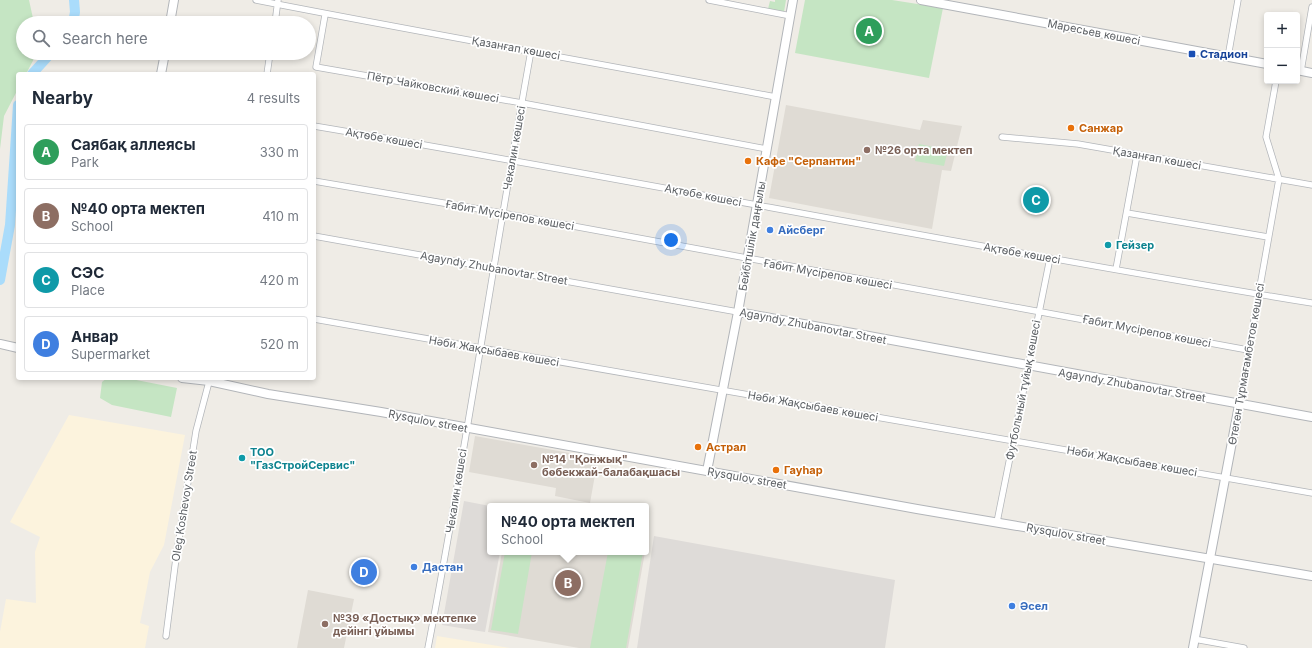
<!DOCTYPE html>
<html lang="en">
<head>
<meta charset="utf-8">
<style>
  :root { --surface:#fff; --page:#f2f2f3; --text:#1f2937; --muted:#747a83; --line:#e0e1e3; --accent:#1a73e8 }
  body { margin:0; font-family:Inter,sans-serif; background:var(--page); color:var(--text) }
  .controls { position:absolute; right:12px; top:12px; display:grid; overflow:hidden; border-radius:4px; box-shadow:0 2px 6px #0003 }
  .controls button { width:36px; height:36px; display:grid; place-items:center; padding:0; border:0; border-bottom:1px solid var(--line); background:var(--surface); color:var(--text); font:20px sans-serif }
  .you { position:absolute; left:671px; top:240px; width:14px; height:14px; margin:-10px; border:3px solid #fff; border-radius:50%; background:#1a73e8; box-shadow:0 0 0 6px #1a73e833 }
  .badge { display:grid; place-items:center; width:26px; height:26px; border-radius:50%; background:var(--accent); color:#fff; font-size:13px; font-weight:700 }
  .pin { position:absolute; translate:-50% -50%; border:2px solid #fff; box-shadow:0 1px 4px #0006 }
  .popup { position:absolute; left:487px; top:503px; width:162px; height:52px; box-sizing:border-box; display:grid; place-content:center; border-radius:4px; background:var(--surface); filter:drop-shadow(0 1px 3px #0005); font-size:13px; white-space:nowrap; color:var(--muted) }
  .popup b { font-size:15px; color:var(--text) }
  .popup::after { content:''; position:absolute; left:50%; top:100%; margin-left:-8px; border:8px solid transparent; border-top-color:var(--surface) }
  .list { margin:0; padding:0; list-style:none }
  h2 { display:flex; justify-content:space-between; align-items:center; height:52px; margin:0; padding:0 16px; font-size:17px }
  h2 small { font-size:13px; font-weight:400; color:var(--muted) }
  .list li { display:grid; grid-template-columns:26px 1fr auto; gap:12px; align-items:center; box-sizing:border-box; height:56px; margin:0 8px 8px; padding:0 8px; border:1px solid var(--line); border-radius:4px }
  .list b { display:block; font-size:15px; white-space:nowrap }
  .list p { margin:0; font-size:13px; white-space:nowrap; color:var(--muted) }
  .list em { font-size:13px; font-style:normal; color:var(--muted) }
  .icon { flex:none; width:22px; height:22px; fill:none; stroke:currentColor; stroke-width:2; stroke-linecap:round; stroke-linejoin:round }
  .map { position:relative; flex:none; width:1312px; height:648px; overflow:hidden }
  .search { position:absolute; background:var(--surface); box-shadow:0 2px 6px #0003; left:16px; top:16px; width:300px; height:44px; display:flex; align-items:center; gap:10px; box-sizing:border-box; padding:0 14px; border-radius:22px; color:var(--muted); font-size:15px }
  .panel { position:absolute; background:var(--surface); box-shadow:0 2px 6px #0003; left:16px; top:72px; width:300px; height:308px; border-radius:4px }
  .map>svg:first-child { display:block }
</style>
</head>
<body>
<div class="map">
<svg width="1312" height="648" viewBox="0 0 1312 648">
  <rect width="100%" height="100%" fill="#efece6"/>
  <path fill="#fcf3dd" d="M69 415 185 435 164 545 150 572 140 623 149 626 145 648H0V632L6 599 36 603 35 552 40 537 10 522Z
    M437 636 510 648H435Z"/>
  <path fill="#dedbd8" d="M464 501 490 506V552H500L485 632 442 625Z
    M654 536 895 580 885 648H637Z"/>
  <path fill="#dfdbd4" d="M786 105 920 130 923 120 962 126 951 171 942 170 932 229 769 198Z
    M475 436 598 458 590 503 555 496 556 488 469 472Z
    M502 552H645L628 648H579L488 632Z
    M308 590 354 599 344 648H297Z"/>
  <path fill="#c5e5c3" d="M0 0H29L34 23H23V53H37L26 74H18V89L4 116 0 149Z
    M775 0H786L784 12 768 9 770 1 775 2Z
    M805 0H892L943 8 929 78 795 53Z
    M919 144 948 150 944 166 915 161Z
    M107 378H126L177 388 171 417 112 405 100 398 102 382Z
    M505 552H532L518 634 491 630Z
    M608 552H643L626 648H590Z"/>
  <g fill="none" stroke-linecap="round" stroke-linejoin="round">
    <path stroke="#aadcfb" stroke-width="10" d="M73 23 75 12 74 0
      M32 74 51 53
      M0 280 10 225 18 105"/>
    <g stroke="#b3b6ba" stroke-width="7">
      <path id="street" d="M256 0C429 34 603 64 776 97
        M709 0 791 16
        M325 15 316 67 522 103 767 149
        M275 23 278 0
        M1228 57 1238 0
        M1301 71 1312 7
        M267 74 270 53
        M314 126C647 182 978 249 1312 303
        M1002 137 1078 144 1312 185
        M314 181 502 213 1248 350
        M1127 213 1268 237
        M314 236 738 312
        M1116 269 1137 155
        M314 319 1312 493
        M1239 405 1279 179 1266 137 1276 81
        M997 522 1050 258
        M166 636 176 558 196 431 210 378
        M1194 639 1244 648
        M428 648C466 450 495 250 531 51"/>
    </g>
    <g stroke="#b2b5b9" stroke-width="10">
      <path id="secondary" d="M921 0 1267 64
        M170 23 174 0
        M1297 70 1312 73
        M161 74 165 53
        M738 312 1312 417
        M0 344 18 348
        M182 378 209 381 268 394 381 412 917 509 1312 576
        M707 471 738 312 793 0
        M1193 648 1239 405"/>
    </g>
    <use href="#street" stroke="#fff" stroke-width="5.5"/>
    <use href="#secondary" stroke="#fff" stroke-width="8"/>
  </g>
  <rect fill="#1a4fb4" stroke="#fff" stroke-width="1.5" x="1188" y="50" width="8" height="8" rx="2"/>
  <g fill="#e8710a" stroke="#fff" stroke-width="1.5">
    <circle cx="1071" cy="128" r="4"/>
    <circle cx="748" cy="161" r="4"/>
    <circle cx="698" cy="447" r="4"/>
    <circle cx="776" cy="470" r="4"/>
  </g>
  <g fill="#8d6e63" stroke="#fff" stroke-width="1.5">
    <circle cx="867" cy="150" r="4"/>
    <circle cx="534" cy="465" r="4"/>
    <circle cx="325" cy="624" r="4"/>
  </g>
  <g fill="#3f7fe0" stroke="#fff" stroke-width="1.5">
    <circle cx="770" cy="230" r="4"/>
    <circle cx="414" cy="567" r="4"/>
    <circle cx="1012" cy="606" r="4"/>
  </g>
  <g fill="#0f9aa8" stroke="#fff" stroke-width="1.5">
    <circle cx="1108" cy="245" r="4"/>
    <circle cx="242" cy="458" r="4"/>
  </g>
  <g text-anchor="middle" stroke-width="3.5" stroke-linejoin="round" paint-order="stroke">
    <g font-size="11" fill="#5d6165" stroke="#fff">
      <text transform="translate(1094 32) rotate(11)" y="4">Маресьев көшесі</text>
      <text transform="translate(516 48) rotate(10)" y="4">Қазанғап көшесі</text>
      <text transform="translate(433 87) rotate(10)" y="4">Пётр Чайковский көшесі</text>
      <text transform="translate(384 138) rotate(10)" y="4">Ақтөбе көшесі</text>
      <text transform="translate(514 148) rotate(-80)" y="4">Чекалин көшесі</text>
      <text transform="translate(1157 158) rotate(10)" y="4">Қазанғап көшесі</text>
      <text transform="translate(703 195) rotate(11)" y="4">Ақтөбе көшесі</text>
      <text transform="translate(510 215) rotate(10)" y="4">Ғабит Мүсірепов көшесі</text>
      <text transform="translate(752 236) rotate(-80)" y="4">Бейбітшілік даңғылы</text>
      <text transform="translate(1022 253) rotate(10)" y="4">Ақтөбе көшесі</text>
      <text transform="translate(494 268) rotate(10)" y="4">Agayndy Zhubanovtar Street</text>
      <text transform="translate(828 274) rotate(10)" y="4">Ғабит Мүсірепов көшесі</text>
      <text transform="translate(813 326) rotate(11)" y="4">Agayndy Zhubanovtar Street</text>
      <text transform="translate(1147 331) rotate(11)" y="4">Ғабит Мүсірепов көшесі</text>
      <text transform="translate(494 351) rotate(10)" y="4">Нәби Жақсыбаев көшесі</text>
      <text transform="translate(1246 364) rotate(-80)" y="4">Өтеген Тұрмағамбетов көшесі</text>
      <text transform="translate(1132 385) rotate(10)" y="4">Agayndy Zhubanovtar Street</text>
      <text transform="translate(1023 390) rotate(-79)" y="4">Футбольный тұйық көшесі</text>
      <text transform="translate(813 406) rotate(10)" y="4">Нәби Жақсыбаев көшесі</text>
      <text transform="translate(428 421) rotate(11)" y="4">Rysqulov street</text>
      <text transform="translate(1132 461) rotate(10)" y="4">Нәби Жақсыбаев көшесі</text>
      <text transform="translate(747 478) rotate(10)" y="4">Rysqulov street</text>
      <text transform="translate(456 491) rotate(-81)" y="4">Чекалин көшесі</text>
      <text transform="translate(184 506) rotate(-81)" y="4">Oleg Koshevoy Street</text>
      <text transform="translate(1066 534) rotate(10)" y="4">Rysqulov street</text>
    </g>
    <g font-size="11" font-weight="bold" fill="#164399" stroke="#fff" text-anchor="start">
      <text x="1200" y="58">Стадион</text>
    </g>
    <g font-size="11" font-weight="bold" fill="#c56008" stroke="#fff" text-anchor="start">
      <text x="1079" y="132">Санжар</text>
      <text x="756" y="165">Кафе "Серпантин"</text>
      <text x="706" y="451">Астрал</text>
      <text x="784" y="474">Гауhар</text>
    </g>
    <g font-size="11" font-weight="bold" fill="#785e54" stroke="#fff" text-anchor="start">
      <text x="875" y="154">№26 орта мектеп</text>
      <text x="542" y="463">№14 "Қонжық"<tspan x="542" dy="13">бөбекжай-балабақшасы</tspan></text>
      <text x="333" y="622">№39 «Достық» мектепке<tspan x="333" dy="13">дейінгі ұйымы</tspan></text>
    </g>
    <g font-size="11" font-weight="bold" fill="#366cbe" stroke="#fff" text-anchor="start">
      <text x="778" y="234">Айсберг</text>
      <text x="422" y="571">Дастан</text>
      <text x="1020" y="610">Əсел</text>
    </g>
    <g font-size="11" font-weight="bold" fill="#0d838f" stroke="#fff" text-anchor="start">
      <text x="1116" y="249">Гейзер</text>
      <text x="250" y="456">ТОО<tspan x="250" dy="13">"ГазСтройСервис"</tspan></text>
    </g>
  </g>
</svg>
<div class="controls">
<button>+</button>
<button>−</button>
</div>
<div class="you"></div>
<div class="pin badge" style="left:869px;top:31px;background:#2e9e5b">A</div>
<div class="pin badge" style="left:568px;top:583px;background:#8d6e63">B</div>
<div class="popup"><b>№40 орта мектеп</b>School</div>
<div class="pin badge" style="left:1036px;top:200px;background:#0f9aa8">C</div>
<div class="pin badge" style="left:364px;top:572px;background:#3f7fe0">D</div>
<div class="search"><svg class="icon" aria-label="search" viewBox="0 0 24 24"><circle cx="10" cy="10" r="6"/><path d="M15 15l6 6"/></svg>Search here</div>
<section class="panel">
<h2>Nearby<small>4 results</small></h2>
<ul class="list">
<li><span class="badge" style="background:#2e9e5b">A</span><div><b>Саябақ аллеясы</b><p>Park</p></div><em>330 m</em></li>
<li><span class="badge" style="background:#8d6e63">B</span><div><b>№40 орта мектеп</b><p>School</p></div><em>410 m</em></li>
<li><span class="badge" style="background:#0f9aa8">C</span><div><b>СЭС</b><p>Place</p></div><em>420 m</em></li>
<li><span class="badge" style="background:#3f7fe0">D</span><div><b>Анвар</b><p>Supermarket</p></div><em>520 m</em></li>
</ul>
</section>
</div>
</body>
</html>
